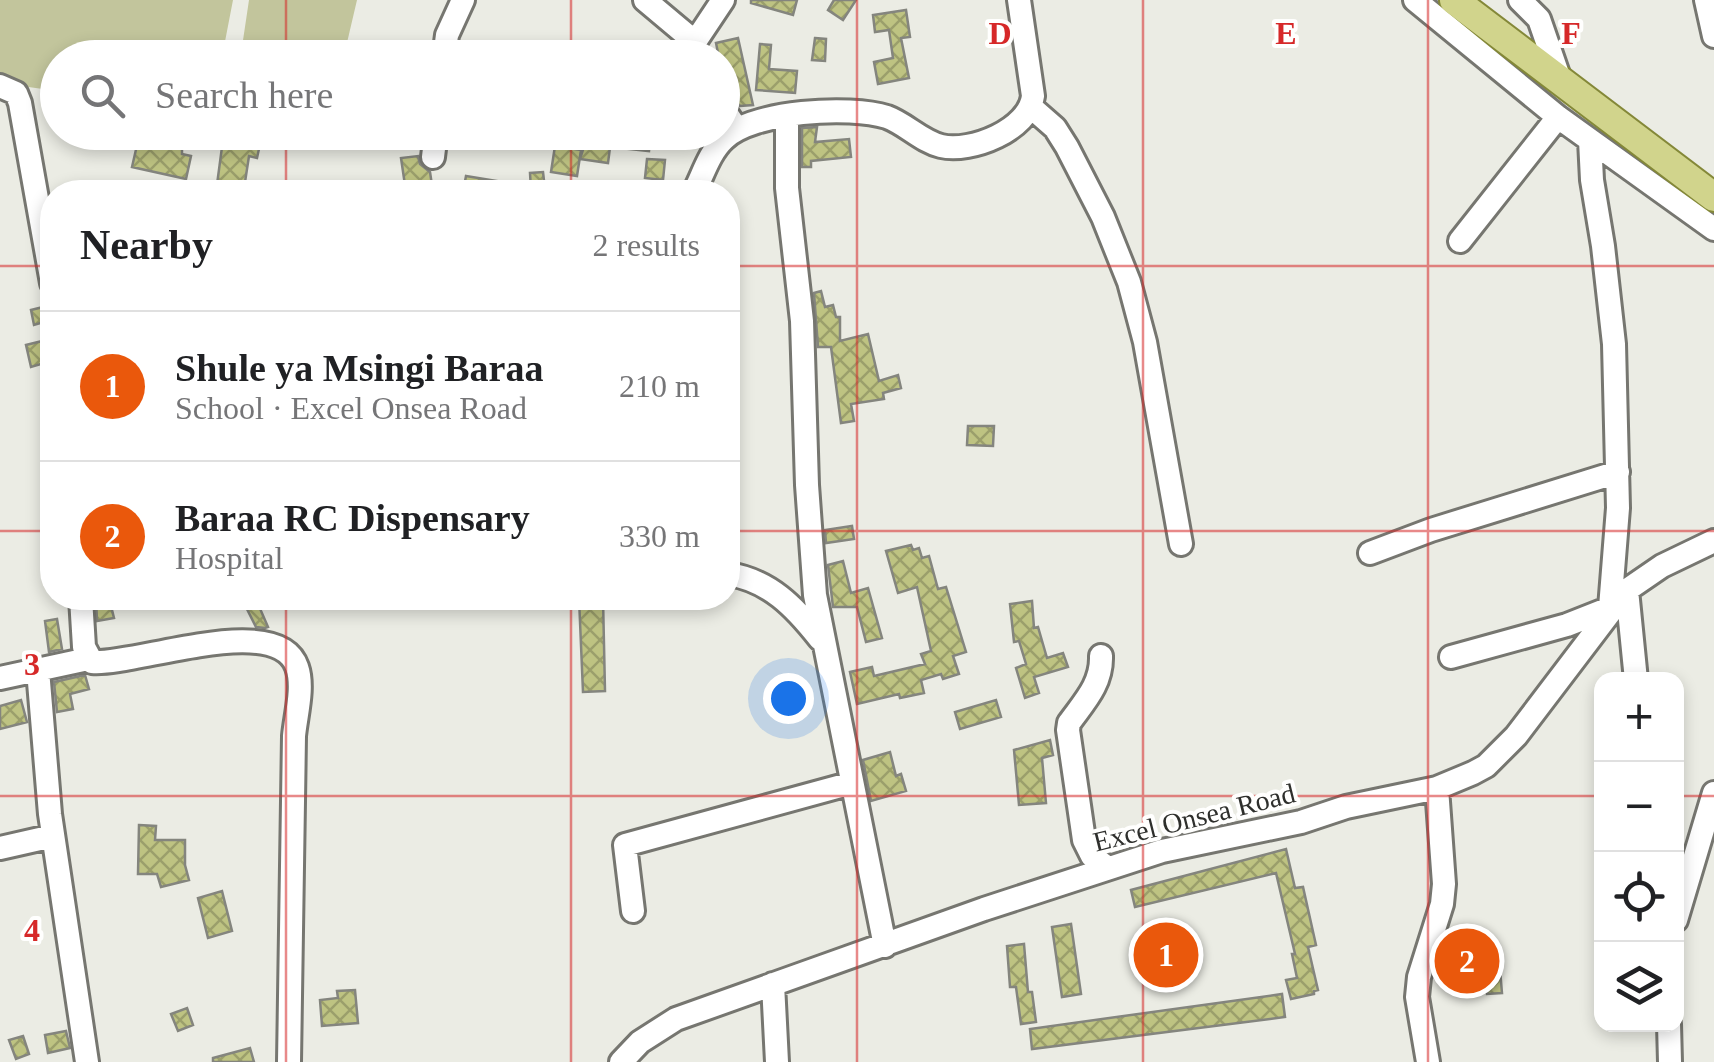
<!DOCTYPE html>
<html lang="en">
<head>
<meta charset="utf-8">
<style>
  :root { --surface:#fff; --page:#f2f2f2; --text:#202124; --muted:#757577; --line:#e0e0e0; --accent:#ea580c }
  body { margin:0; font-family:"Times New Roman",serif; background:var(--page); color:var(--text) }
  .controls { position:absolute; right:30px; bottom:30px; display:grid; overflow:hidden; border-radius:20px; box-shadow:0 5px 15px #0003 }
  .controls button { width:90px; height:90px; display:grid; place-items:center; padding:0; border:0; border-bottom:2px solid var(--line); background:var(--surface); color:var(--text); font:50px sans-serif }
  .you { position:absolute; left:788px; top:698px; width:35px; height:35px; margin:-25px; border:8px solid #fff; border-radius:50%; background:#1a73e8; box-shadow:0 0 0 15px #1a73e833 }
  .badge { display:grid; place-items:center; width:65px; height:65px; border-radius:50%; background:var(--accent); color:#fff; font-size:32px; font-weight:700 }
  .pin { position:absolute; translate:-50% -50%; border:5px solid #fff; box-shadow:0 2px 10px #0006 }
  .list { margin:0; padding:0; list-style:none }
  h2 { display:flex; justify-content:space-between; align-items:center; height:130px; margin:0; padding:0 40px; font-size:42px }
  h2 small { font-size:32px; font-weight:400; color:var(--muted) }
  .list li { display:grid; grid-template-columns:65px 1fr auto; gap:30px; align-items:center; box-sizing:border-box; height:150px; padding:0 40px; border-top:2px solid var(--line) }
  .list b { display:block; font-size:38px; white-space:nowrap }
  .list p { margin:0; font-size:32px; white-space:nowrap; color:var(--muted) }
  .list em { font-size:32px; font-style:normal; color:var(--muted) }
  .icon { flex:none; width:55px; height:55px; fill:none; stroke:currentColor; stroke-width:2; stroke-linecap:round; stroke-linejoin:round }
  .map { position:relative; flex:none; width:1714px; height:1062px; overflow:hidden }
  .search { position:absolute; background:var(--surface); box-shadow:0 5px 15px #0003; left:40px; top:40px; width:700px; height:110px; display:flex; align-items:center; gap:25px; box-sizing:border-box; padding:0 35px; border-radius:55px; color:var(--muted); font-size:38px }
  .panel { position:absolute; background:var(--surface); box-shadow:0 5px 15px #0003; left:40px; top:180px; width:700px; height:430px; border-radius:40px }
  .map>svg:first-child { display:block }
</style>
</head>
<body>
<div class="map">
<svg width="1714" height="1062" viewBox="0 0 1714 1062">
  <defs>
    <pattern id="building-cross-hatch" width="8" height="8" patternUnits="userSpaceOnUse" patternTransform="scale(2.5)"><rect width="8" height="8" fill="#bec382"/><path d="M0 0l8 8M0 8l8-8" fill="none" stroke="#9b9f6b"/></pattern>
  </defs>
  <rect width="100%" height="100%" fill="#ebece4"/>
  <path fill="#c2c59c" d="M0 0H233L222 57 58 58 57 91 0 83Z
    M249 0H357L346 47H242Z"/>
  <path fill="url(#building-cross-hatch)" stroke="#84857e" stroke-width="2.5" d="M751 0H797L793 15 751 3Z
    M834 0H856L843 20 828 10Z
    M906 10 910 37 901 38 909 78 878 84 874 62 893 58 889 30 875 32 873 15Z
    M738 38 753 105 740 106 727 93 722 58H719L716 43Z
    M815 38 826 39 825 61 812 60Z
    M760 44 771 45 769 69 797 71 795 93 756 90Z
    M817 127 815 142 849 139 851 157 811 161V167H802V128Z
    M140 132H182V154L191 156 186 179 132 167Z
    M224 132 262 135 257 158 249 156 245 182 271 190 270 192H216Z
    M611 132H651L649 151 612 147Z
    M588 134 611 140 608 163 580 159Z
    M555 146 581 150 577 176 551 172Z
    M418 156 420 164 430 172 433 192H406L401 158Z
    M647 159 665 160 663 180 645 178Z
    M543 172 545 189 531 190 530 173Z
    M466 176 503 182 502 192H463Z
    M821 291 825 307 833 305 836 317H840V341L868 334 879 381 898 375 901 388 883 393 884 399 851 404 854 421 841 423 831 347H818L814 293Z
    M47 306 51 320 34 325 31 310Z
    M42 341 48 362 31 367 26 345Z
    M968 426H994L993 446 967 445Z
    M852 526 854 539 826 543 825 530Z
    M911 545 913 550 919 548 922 558 929 556 938 589 946 587 966 652 953 656 959 674 943 679 941 674 921 680 924 693 900 698 899 694 857 704 850 672 872 667 874 676 925 664 921 654 931 651 917 587 898 593 886 551Z
    M843 561 851 593 868 588 882 638 866 642 857 607H833L828 565Z
    M96 598H109L114 618 97 621Z
    M579 598H603L605 691 583 692Z
    M1032 601 1034 628 1038 627 1047 658 1063 653 1068 667 1034 677 1039 693 1025 698 1016 668 1026 664 1019 641 1014 642 1010 604Z
    M258 604 268 627 265 628 256 627 247 609Z
    M57 619 62 649 49 652 45 621Z
    M85 675 89 689 70 694 73 709 57 712 54 682Z
    M21 700 27 722 0 729V706Z
    M996 700 1001 717 960 729 955 712Z
    M1050 740 1053 755 1042 758 1046 803 1019 805 1014 750Z
    M890 752 896 776 901 774 906 791 871 801 863 760Z
    M139 825 156 826 155 840H185V865L189 880 161 887 157 874H138Z
    M1286 849 1295 888 1303 887 1316 945 1308 947 1318 990 1314 991V994L1291 999 1286 980 1297 978 1292 954H1295L1276 873 1135 907 1131 890Z
    M222 891 232 931 208 938 198 898Z
    M1071 924 1081 994 1062 997 1052 927Z
    M1024 944 1028 992H1032L1036 1022 1021 1024 1016 987H1010L1007 946Z
    M1498 945 1502 993 1487 994 1486 975 1446 978 1445 970 1437 971 1443 952Z
    M355 990 358 1023 322 1026 320 1000 338 998 337 991Z
    M1282 994 1285 1017 1032 1049 1030 1029Z
    M187 1008 193 1025 178 1031 171 1014Z
    M66 1031 70 1048 48 1053 45 1035Z
    M23 1036 29 1054 16 1059 9 1040Z
    M250 1048 254 1062H213V1058Z"/>
  <g fill="none" stroke-linecap="round" stroke-linejoin="round">
    <g stroke="#767670" stroke-width="28">
      <path id="minor" d="M645 0 695 42
        M1415 0 1558 117 1714 229
        M1520 0 1539 19 1559 77
        M1706 0 1714 36
        M444 58 447 35 463 0
        M693 58 695 42 723 0
        M0 86 16 93 20 103 52 283
        M722 107 737 129
        M1031 107 1055 128 1067 147 1103 217 1129 282 1145 342 1181 544
        M787 116V188L802 321 807 485 815 595 885 946
        M433 157 436 132
        M694 192C703 175 709 153 724 139 752 111 850 105 887 117 906 124 921 141 941 146 971 153 1029 130 1033 96L1019 0
        M1460 241 1558 117
        M1370 553 1431 530 1618 472
        M728 574C769 580 795 607 820 639
        M1627 590 1636 680
        M81 598 84 647 92 662C134 666 278 610 297 667 304 687 296 715 294 736L289 1062
        M1101 656C1102 684 1084 702 1069 723L1068 730 1084 840 1092 856 1108 868
        M1451 657 1567 625 1610 608 1618 508 1614 344 1603 246 1592 180 1590 140
        M38 670 50 814 87 1062
        M0 678 88 659
        M0 848 53 836
        M633 911 625 845 852 783
        M1676 920 1714 793
        M773 984 777 1062
        M1669 1024 1670 1062
        M621 1062 640 1042 676 1019 984 909 1162 851 1301 822 1346 807 1437 788 1473 773 1486 766 1516 736 1627 590 1662 566 1714 541
        M1428 1062 1417 997 1419 977 1442 904 1444 884 1437 788"/>
    </g>
    <g stroke="#848838" stroke-width="32">
      <path id="major" d="M1454 0 1714 197"/>
    </g>
    <use href="#minor" stroke="#fff" stroke-width="22"/>
    <use href="#major" stroke="#d1d48c" stroke-width="28"/>
  </g>
  <path fill="none" stroke="#d62828" stroke-width="2.5" stroke-opacity="0.55" d="M286 0V58M571 0V58M857 0V1062M1143 0V1062M1428 0V1062M286 132V192M571 132V192M0 266H52M728 266H1714M0 531H52M728 531H1714M286 598V1062M571 598V1062M0 796H1602M1676 796H1714"/>
  <g text-anchor="middle" stroke-width="8" stroke-linejoin="round" paint-order="stroke">
    <g font-size="28" fill="#2e2f2c" stroke="#fffffe">
      <text transform="translate(1194 817) rotate(-14)" y="10">Excel Onsea Road</text>
    </g>
  </g>
  <g font-size="32" text-anchor="middle" font-weight="bold" fill="#d62828" stroke="#fffffe" stroke-width="8" stroke-linejoin="round" paint-order="stroke">
    <text x="1000" y="44">D</text>
    <text x="1286" y="44">E</text>
    <text x="1571" y="44">F</text>
    <text x="32" y="675">3</text>
    <text x="32" y="941">4</text>
  </g>
</svg>
<div class="controls">
<button>+</button>
<button>−</button>
<button><svg class="icon" aria-label="locate" viewBox="0 0 24 24"><circle cx="12" cy="12" r="6"/><path d="M12 2v4M12 18v4M2 12h4M18 12h4"/></svg></button>
<button><svg class="icon" aria-label="layers" viewBox="0 0 24 24"><path d="M12 4l9 5-9 5-9-5zM3 14l9 5 9-5"/></svg></button>
</div>
<div class="you"></div>
<div class="pin badge" style="left:1166px;top:955px">1</div>
<div class="pin badge" style="left:1467px;top:961px">2</div>
<div class="search"><svg class="icon" aria-label="search" viewBox="0 0 24 24"><circle cx="10" cy="10" r="6"/><path d="M15 15l6 6"/></svg>Search here</div>
<section class="panel">
<h2>Nearby<small>2 results</small></h2>
<ul class="list">
<li><span class="badge">1</span><div><b>Shule ya Msingi Baraa</b><p>School · Excel Onsea Road</p></div><em>210 m</em></li>
<li><span class="badge">2</span><div><b>Baraa RC Dispensary</b><p>Hospital</p></div><em>330 m</em></li>
</ul>
</section>
</div>
</body>
</html>
